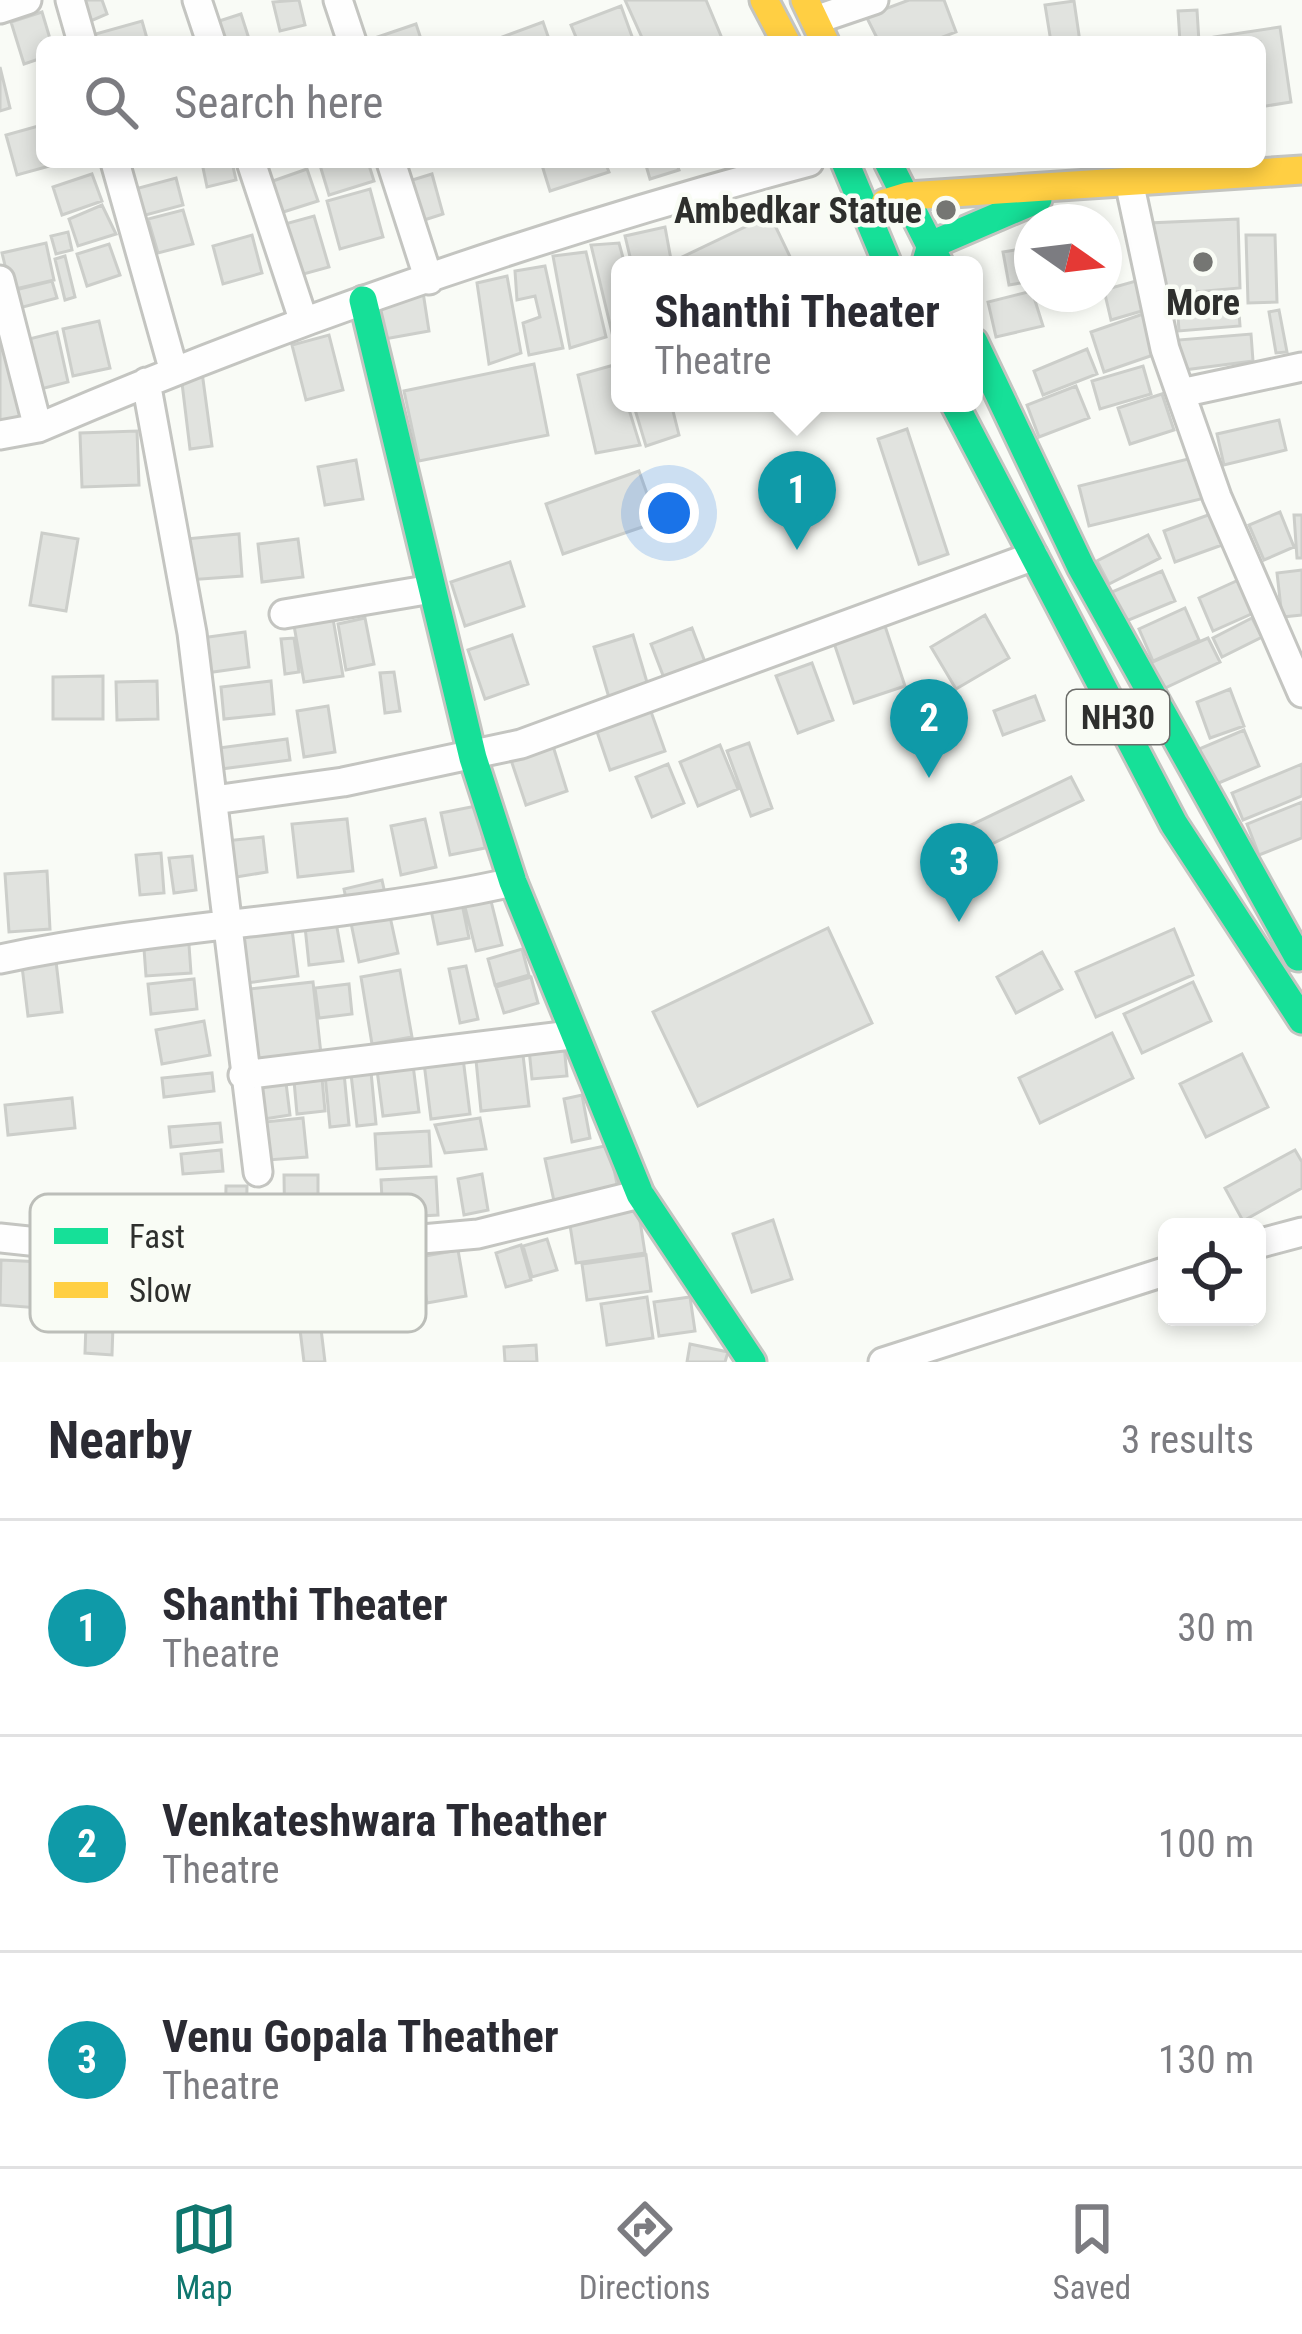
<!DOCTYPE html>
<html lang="en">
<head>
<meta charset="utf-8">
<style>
  :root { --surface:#fff; --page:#f2f2f3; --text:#2b2b33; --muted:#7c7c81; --line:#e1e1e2; --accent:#0f766e }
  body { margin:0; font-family:"Roboto Condensed",sans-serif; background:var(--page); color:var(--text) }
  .controls { position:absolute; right:36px; bottom:36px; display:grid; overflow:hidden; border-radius:18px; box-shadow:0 6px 18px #0003 }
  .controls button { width:108px; height:108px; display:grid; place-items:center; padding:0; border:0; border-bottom:3px solid var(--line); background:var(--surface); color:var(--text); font:60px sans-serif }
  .compass { position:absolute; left:1014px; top:204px; width:108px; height:108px; border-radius:50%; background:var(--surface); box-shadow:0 6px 18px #0003; rotate:104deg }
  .you { position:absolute; left:669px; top:513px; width:42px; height:42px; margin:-30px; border:9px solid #fff; border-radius:50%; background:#1a73e8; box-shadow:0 0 0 18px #1a73e833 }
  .badge { display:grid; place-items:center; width:78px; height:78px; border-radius:50%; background:var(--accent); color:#fff; font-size:39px; font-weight:700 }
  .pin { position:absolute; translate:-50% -99px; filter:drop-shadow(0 3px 6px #0008) }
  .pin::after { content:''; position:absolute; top:63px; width:42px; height:36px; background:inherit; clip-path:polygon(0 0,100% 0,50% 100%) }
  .popup { position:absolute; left:611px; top:256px; width:372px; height:156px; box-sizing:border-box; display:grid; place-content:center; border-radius:18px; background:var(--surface); filter:drop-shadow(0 3px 9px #0005); font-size:39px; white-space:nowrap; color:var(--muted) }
  .popup b { font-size:45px; color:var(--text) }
  .popup::after { content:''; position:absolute; left:50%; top:100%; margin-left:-24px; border:24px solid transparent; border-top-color:var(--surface) }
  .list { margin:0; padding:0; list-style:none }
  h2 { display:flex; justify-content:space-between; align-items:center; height:156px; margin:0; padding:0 48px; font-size:51px }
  h2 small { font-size:39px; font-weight:400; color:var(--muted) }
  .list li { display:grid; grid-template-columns:78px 1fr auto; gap:36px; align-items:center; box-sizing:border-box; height:216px; padding:0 48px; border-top:3px solid var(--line) }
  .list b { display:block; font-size:45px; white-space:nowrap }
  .list p { margin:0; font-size:39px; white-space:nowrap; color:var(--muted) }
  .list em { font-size:39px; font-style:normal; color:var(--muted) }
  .icon { flex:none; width:66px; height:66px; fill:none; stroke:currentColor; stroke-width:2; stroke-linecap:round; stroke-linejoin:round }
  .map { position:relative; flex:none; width:1302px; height:1362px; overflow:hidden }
  .search { position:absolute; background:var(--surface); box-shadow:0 6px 18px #0003; left:36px; right:36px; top:36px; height:132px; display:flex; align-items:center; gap:30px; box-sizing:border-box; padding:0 42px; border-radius:18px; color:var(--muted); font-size:45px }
  .sheet { height:804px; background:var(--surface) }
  nav { display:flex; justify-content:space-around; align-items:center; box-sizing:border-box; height:168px; border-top:3px solid var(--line); background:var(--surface); font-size:33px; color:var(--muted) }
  nav a { display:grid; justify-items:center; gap:6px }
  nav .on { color:var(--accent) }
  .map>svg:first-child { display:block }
</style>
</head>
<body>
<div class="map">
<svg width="1302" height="1362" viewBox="0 0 1302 1362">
  <rect width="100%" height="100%" fill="#f9fbf6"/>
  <path fill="#e1e3df" stroke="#ccceca" stroke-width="3" d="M77 0H102L107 14 86 23Z
    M299 0 305 25 280 31 273 2Z
    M625 0H706L721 36 708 42H644Z
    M909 0H944L956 32 930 42H879L866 16Z
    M1074 1 1080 42H1051L1045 5Z
    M621 6 634 42H578L571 25Z
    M1197 10 1199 42H1180L1178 11Z
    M42 12 51 42H42V58L24 64 11 22Z
    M241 14 250 42H219L213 23Z
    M142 21 148 42H94L92 35Z
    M543 22 550 42H489Z
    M416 24 422 42H363Z
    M1280 27 1291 102 1260 107V42H1214V37Z
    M0 67 10 108 0 111Z
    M42 125V162H64L17 175 6 135Z
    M232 162 236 180 207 187 202 163Z
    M319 162H368L374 181 329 195Z
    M541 162H605L609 172 550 191Z
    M645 162H676L679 170 650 179Z
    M307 169 318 201 280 213 270 182Z
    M92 174 102 201 62 215 53 187Z
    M432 174 443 214 421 221 409 181Z
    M176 178 183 205 142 216 135 189Z
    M370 189 383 237 340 249 327 201Z
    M102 205 116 234 78 246 69 219Z
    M183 210 193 244 158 253 148 219Z
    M770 215 794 265H681L678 259Z
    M314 216 329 267 300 275 285 224Z
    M1238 219 1240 288 1160 295 1149 223Z
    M665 227 672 265H632L625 236Z
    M68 232 72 250 56 254 51 236Z
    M252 235 262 273 223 284 213 246Z
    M1246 235H1275L1277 302 1248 303Z
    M46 243 54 280 11 290 2 253Z
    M619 243 625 265H620V334L613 337 591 245Z
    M109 244 120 275 87 286 77 254Z
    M1032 247V281L1009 285 1003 252Z
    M586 252 606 337 570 348 553 256Z
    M65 256 75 297 65 300 55 259Z
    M545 266 563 348 529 355 523 323 540 317 535 296 517 300 515 271Z
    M507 276 521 353 489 364 477 283Z
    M1143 279 1152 308 1111 320 1104 290Z
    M52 281 57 298 12 310 7 292Z
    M1032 291 1043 326 996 337 988 302Z
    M423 292 429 331 379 340 372 301Z
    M1238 299 1240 326 1179 331 1177 303Z
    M1279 310 1287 352 1276 353 1269 312Z
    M1146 313 1159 353 1104 372 1091 332Z
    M99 321 110 368 73 376 63 329Z
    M57 332 68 382 37 390 25 340Z
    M1251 334 1253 361 1184 370 1178 340Z
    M329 335 343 390 306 400 292 345Z
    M0 342 24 415 0 422Z
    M1087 349 1097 374 1043 395 1034 371Z
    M534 364 548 435 419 461 404 391Z
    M614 365 620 403H627L640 445 596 453 578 375Z
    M1143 366 1151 394 1100 409 1092 381Z
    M202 372 212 446 190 449 181 375Z
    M1076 386 1089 418 1039 437 1027 405Z
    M1162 394 1174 430 1130 444 1118 408Z
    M633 403H671L679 435 646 446Z
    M1279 420 1286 450 1224 465 1217 434Z
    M907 429 948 554 919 564 878 439Z
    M137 431 139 485 82 487 80 433Z
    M1200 456 1209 497 1089 526 1079 486Z
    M356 460 363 499 325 505 318 467Z
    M639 471 657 522 563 554 546 504Z
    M1280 512 1294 547 1264 560 1249 525Z
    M1211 514 1222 545 1175 562 1164 531Z
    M1294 515H1302V558H1297Z
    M42 533 78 539 66 611 30 605Z
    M239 534 242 576 188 580 185 539Z
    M1148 535 1160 558 1109 584 1097 561Z
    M298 539 303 577 262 582 258 544Z
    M510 562 524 606 465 626 451 582Z
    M1302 570V615L1282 617 1277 573Z
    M1162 571 1175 601 1119 624 1107 594Z
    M1243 578 1258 611 1213 631 1199 598Z
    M1185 608 1199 640 1153 661 1139 629Z
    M332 613 343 676 304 682 293 620Z
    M985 615 1009 658 956 689 931 647Z
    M365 618 374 664 346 670 338 624Z
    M1252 618 1262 637 1222 657 1213 638Z
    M885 626 905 686 854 703 834 643Z
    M692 628 710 675 669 691 651 644Z
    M245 632 249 667 206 673 201 638Z
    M512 635 528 684 485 699 468 650Z
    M633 635 649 689 610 701 594 647Z
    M294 638 299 672 285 674 281 639Z
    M1208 638 1220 662 1163 689 1150 663Z
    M812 663 833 720 798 733 776 676Z
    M394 672 400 711 385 713 380 673Z
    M103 676V719H53V677Z
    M157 681 158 719 117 720 116 682Z
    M271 681 274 714 224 719 221 687Z
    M1230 689 1244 726 1210 738 1197 702Z
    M1035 696 1044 720 1003 735 994 711Z
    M328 706 335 752 304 757 297 711Z
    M649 706 665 751 610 770 595 726Z
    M1244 730 1259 766 1214 785 1199 749Z
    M287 739 290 760 221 769 219 748Z
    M749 743 772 808 751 816 727 751Z
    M720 745 738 789 698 806 680 762Z
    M553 746 567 791 526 805 511 760Z
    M668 764 684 803 652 817 636 777Z
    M1302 764V796L1243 820 1232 793Z
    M1071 777 1083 800 975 852 963 829Z
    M1302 802V838L1259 855 1247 824Z
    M476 806 485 848 450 855 441 813Z
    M347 819 353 871 298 877 292 824Z
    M425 819 436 867 401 875 391 826Z
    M263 837 267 872 230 878 225 841Z
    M161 853 164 893 140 895 136 855Z
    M192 856 196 890 174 893 169 858Z
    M47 871 50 929 9 932 5 874Z
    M382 880 398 953 359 962 344 889Z
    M490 897 502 945 476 951 464 903Z
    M461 899 469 938 438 944 430 905Z
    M334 911 343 961 309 965 304 917Z
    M290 914 298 976 246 983 238 921Z
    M828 928 872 1023 698 1106 653 1012Z
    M1174 929 1193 975 1096 1017 1076 972Z
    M188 931 191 973 146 976 143 935Z
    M522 949 529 975 495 985 488 959Z
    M1042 952 1062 989 1016 1013 997 977Z
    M55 953 62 1012 28 1016 21 958Z
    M466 966 478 1019 460 1023 449 969Z
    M400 970 412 1037 372 1044 361 977Z
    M531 977 538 1003 504 1013 496 987Z
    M194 979 197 1009 151 1014 148 984Z
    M313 982 321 1054 249 1061 241 990Z
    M1193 982 1211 1021 1142 1053 1124 1014Z
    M349 984 352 1014 319 1018 315 988Z
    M204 1021 210 1055 162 1064 156 1030Z
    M1112 1033 1133 1078 1040 1123 1019 1078Z
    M564 1045 567 1076 532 1079 529 1049Z
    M1242 1054 1268 1107 1206 1137 1180 1084Z
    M523 1055 529 1106 481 1111 476 1060Z
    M463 1058 470 1114 431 1119 424 1063Z
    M413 1065 419 1112 383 1116 377 1070Z
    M371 1072 376 1124 357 1126 351 1074Z
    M212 1073 214 1091 164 1097 162 1078Z
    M344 1073 349 1125 330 1127 325 1075Z
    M322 1078 325 1111 297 1114 294 1081Z
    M286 1083 290 1115 264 1119 260 1086Z
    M582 1095 590 1138 572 1142 564 1099Z
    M72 1098 75 1128 8 1135 5 1105Z
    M303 1118 307 1157 268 1160 265 1122Z
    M480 1118 486 1149 445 1153 435 1125Z
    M220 1123 222 1142 171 1147 169 1127Z
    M429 1131 431 1166 377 1169 375 1134Z
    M609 1145 618 1189 554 1201 545 1159Z
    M221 1150 223 1171 183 1174 181 1154Z
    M1295 1150 1302 1162V1188L1243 1221 1225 1188Z
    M482 1174 488 1210 464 1215 458 1179Z
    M284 1175H318V1241H285Z
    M436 1177 438 1215 383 1218 381 1180Z
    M226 1186H247L246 1237 225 1236Z
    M638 1208 645 1253 576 1263 569 1219Z
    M773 1220 792 1279 752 1292 733 1234Z
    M547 1239 557 1270 532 1277 523 1246Z
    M521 1245 531 1280 506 1287 496 1253Z
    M458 1250 466 1296 427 1303 420 1257Z
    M646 1255 651 1291 587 1300 582 1264Z
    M1 1260 42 1262 39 1308 0 1305Z
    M47 1263 80 1264 78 1307 45 1306Z
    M88 1266 115 1267 112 1355 85 1353Z
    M314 1271 325 1362H304L293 1273Z
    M136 1273 152 1274 151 1324 135 1323Z
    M208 1273 209 1325H187L186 1274Z
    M287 1279 288 1319 265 1320 263 1280Z
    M647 1297 653 1338 607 1345 601 1304Z
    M690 1297 695 1331 659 1336 654 1302Z
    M690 1344 728 1352 725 1362H687Z
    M536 1345 537 1362H505L504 1347Z"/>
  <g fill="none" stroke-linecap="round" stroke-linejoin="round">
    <g stroke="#c4c5c1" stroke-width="33">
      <path id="street" d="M70 0 82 42
        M197 0 211 42
        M338 0 352 42
        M0 9 27 0
        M815 20 874 0
        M115 162 173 368
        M251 162 303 319
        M391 162 429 280
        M1130 186 1165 349 1217 497 1302 693
        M0 280 38 428
        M146 382 192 633 258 1172
        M1181 393 1302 367
        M0 435 38 428C288 321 546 232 809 162
        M284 614 432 589
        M214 800 343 782 521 744 1034 556
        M0 959C170 923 344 920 513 882
        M243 1075 571 1035
        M0 1238 180 1257 307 1260 377 1243 478 1234 640 1194
        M1257 1244 1302 1232
        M883 1362 1167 1271"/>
    </g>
    <g stroke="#c4c5c1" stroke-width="33">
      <path id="fast" d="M845 162 888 265
        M888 162 940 265
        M925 265 931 245 1038 199
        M363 300 473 758 513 882 640 1194 752 1362
        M974 342 1081 567 1298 957
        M954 403 1174 824 1302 1020"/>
    </g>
    <g stroke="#c4c5c1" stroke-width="33">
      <path id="slow" d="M764 0 786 42
        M805 0 825 42
        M885 203 908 196 1302 170"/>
    </g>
    <use href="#street" stroke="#fefefe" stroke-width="27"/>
    <use href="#fast" stroke="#16e098" stroke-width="27"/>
    <use href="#slow" stroke="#ffcf43" stroke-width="27"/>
  </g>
  <g fill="#757673" stroke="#f9fcf5" stroke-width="4.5">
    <circle cx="946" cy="210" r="12"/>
    <circle cx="1203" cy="262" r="12"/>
  </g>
  <g text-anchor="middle" stroke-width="9" stroke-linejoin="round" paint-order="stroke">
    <rect fill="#f9fcf5" stroke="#6b6c69" stroke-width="3" x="1067" y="690" width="102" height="54" rx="9"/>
    <g font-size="33" font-weight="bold" fill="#2e2f2d">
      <text x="1118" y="729">NH30</text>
    </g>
    <g font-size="36" font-weight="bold" fill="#2e2f2d" stroke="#f9fcf5" text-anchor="end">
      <text x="922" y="223">Ambedkar Statue</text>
      <text x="1203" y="315" text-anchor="middle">More</text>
    </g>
  </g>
  <rect x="30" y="1194" width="396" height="138" rx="18" fill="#f9fcf5" stroke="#bcbeb9" stroke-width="3"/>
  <rect x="54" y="1228" width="54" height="16" fill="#16e098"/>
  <rect x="54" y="1282" width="54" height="16" fill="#ffcf43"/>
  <g font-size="33" fill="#2e2f2d">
    <text x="129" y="1248">Fast</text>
    <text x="129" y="1302">Slow</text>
  </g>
</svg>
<div class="controls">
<button><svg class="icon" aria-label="locate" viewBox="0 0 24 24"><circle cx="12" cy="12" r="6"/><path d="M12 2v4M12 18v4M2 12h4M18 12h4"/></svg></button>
</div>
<svg class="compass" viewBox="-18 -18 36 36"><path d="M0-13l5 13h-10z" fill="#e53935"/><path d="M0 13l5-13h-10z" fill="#7c7c81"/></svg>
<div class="you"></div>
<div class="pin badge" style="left:797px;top:550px;background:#0f9aa8">1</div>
<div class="popup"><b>Shanthi Theater</b>Theatre</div>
<div class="pin badge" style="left:929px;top:778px;background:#0f9aa8">2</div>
<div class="pin badge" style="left:959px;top:922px;background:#0f9aa8">3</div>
<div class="search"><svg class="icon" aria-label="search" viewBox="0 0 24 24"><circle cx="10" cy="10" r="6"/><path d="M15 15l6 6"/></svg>Search here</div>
</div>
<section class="sheet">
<h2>Nearby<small>3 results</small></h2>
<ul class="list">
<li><span class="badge" style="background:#0f9aa8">1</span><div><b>Shanthi Theater</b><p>Theatre</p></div><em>30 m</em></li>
<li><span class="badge" style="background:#0f9aa8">2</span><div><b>Venkateshwara Theather</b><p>Theatre</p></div><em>100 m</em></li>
<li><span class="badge" style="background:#0f9aa8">3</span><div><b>Venu Gopala Theather</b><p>Theatre</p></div><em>130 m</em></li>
</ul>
</section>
<nav>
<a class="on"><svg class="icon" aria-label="map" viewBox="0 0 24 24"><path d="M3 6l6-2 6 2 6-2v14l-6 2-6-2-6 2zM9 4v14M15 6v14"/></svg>Map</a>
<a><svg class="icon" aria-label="directions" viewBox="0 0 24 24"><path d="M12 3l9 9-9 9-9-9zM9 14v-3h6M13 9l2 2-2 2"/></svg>Directions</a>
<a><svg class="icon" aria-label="saved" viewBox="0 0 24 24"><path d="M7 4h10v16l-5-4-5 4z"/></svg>Saved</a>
</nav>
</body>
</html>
